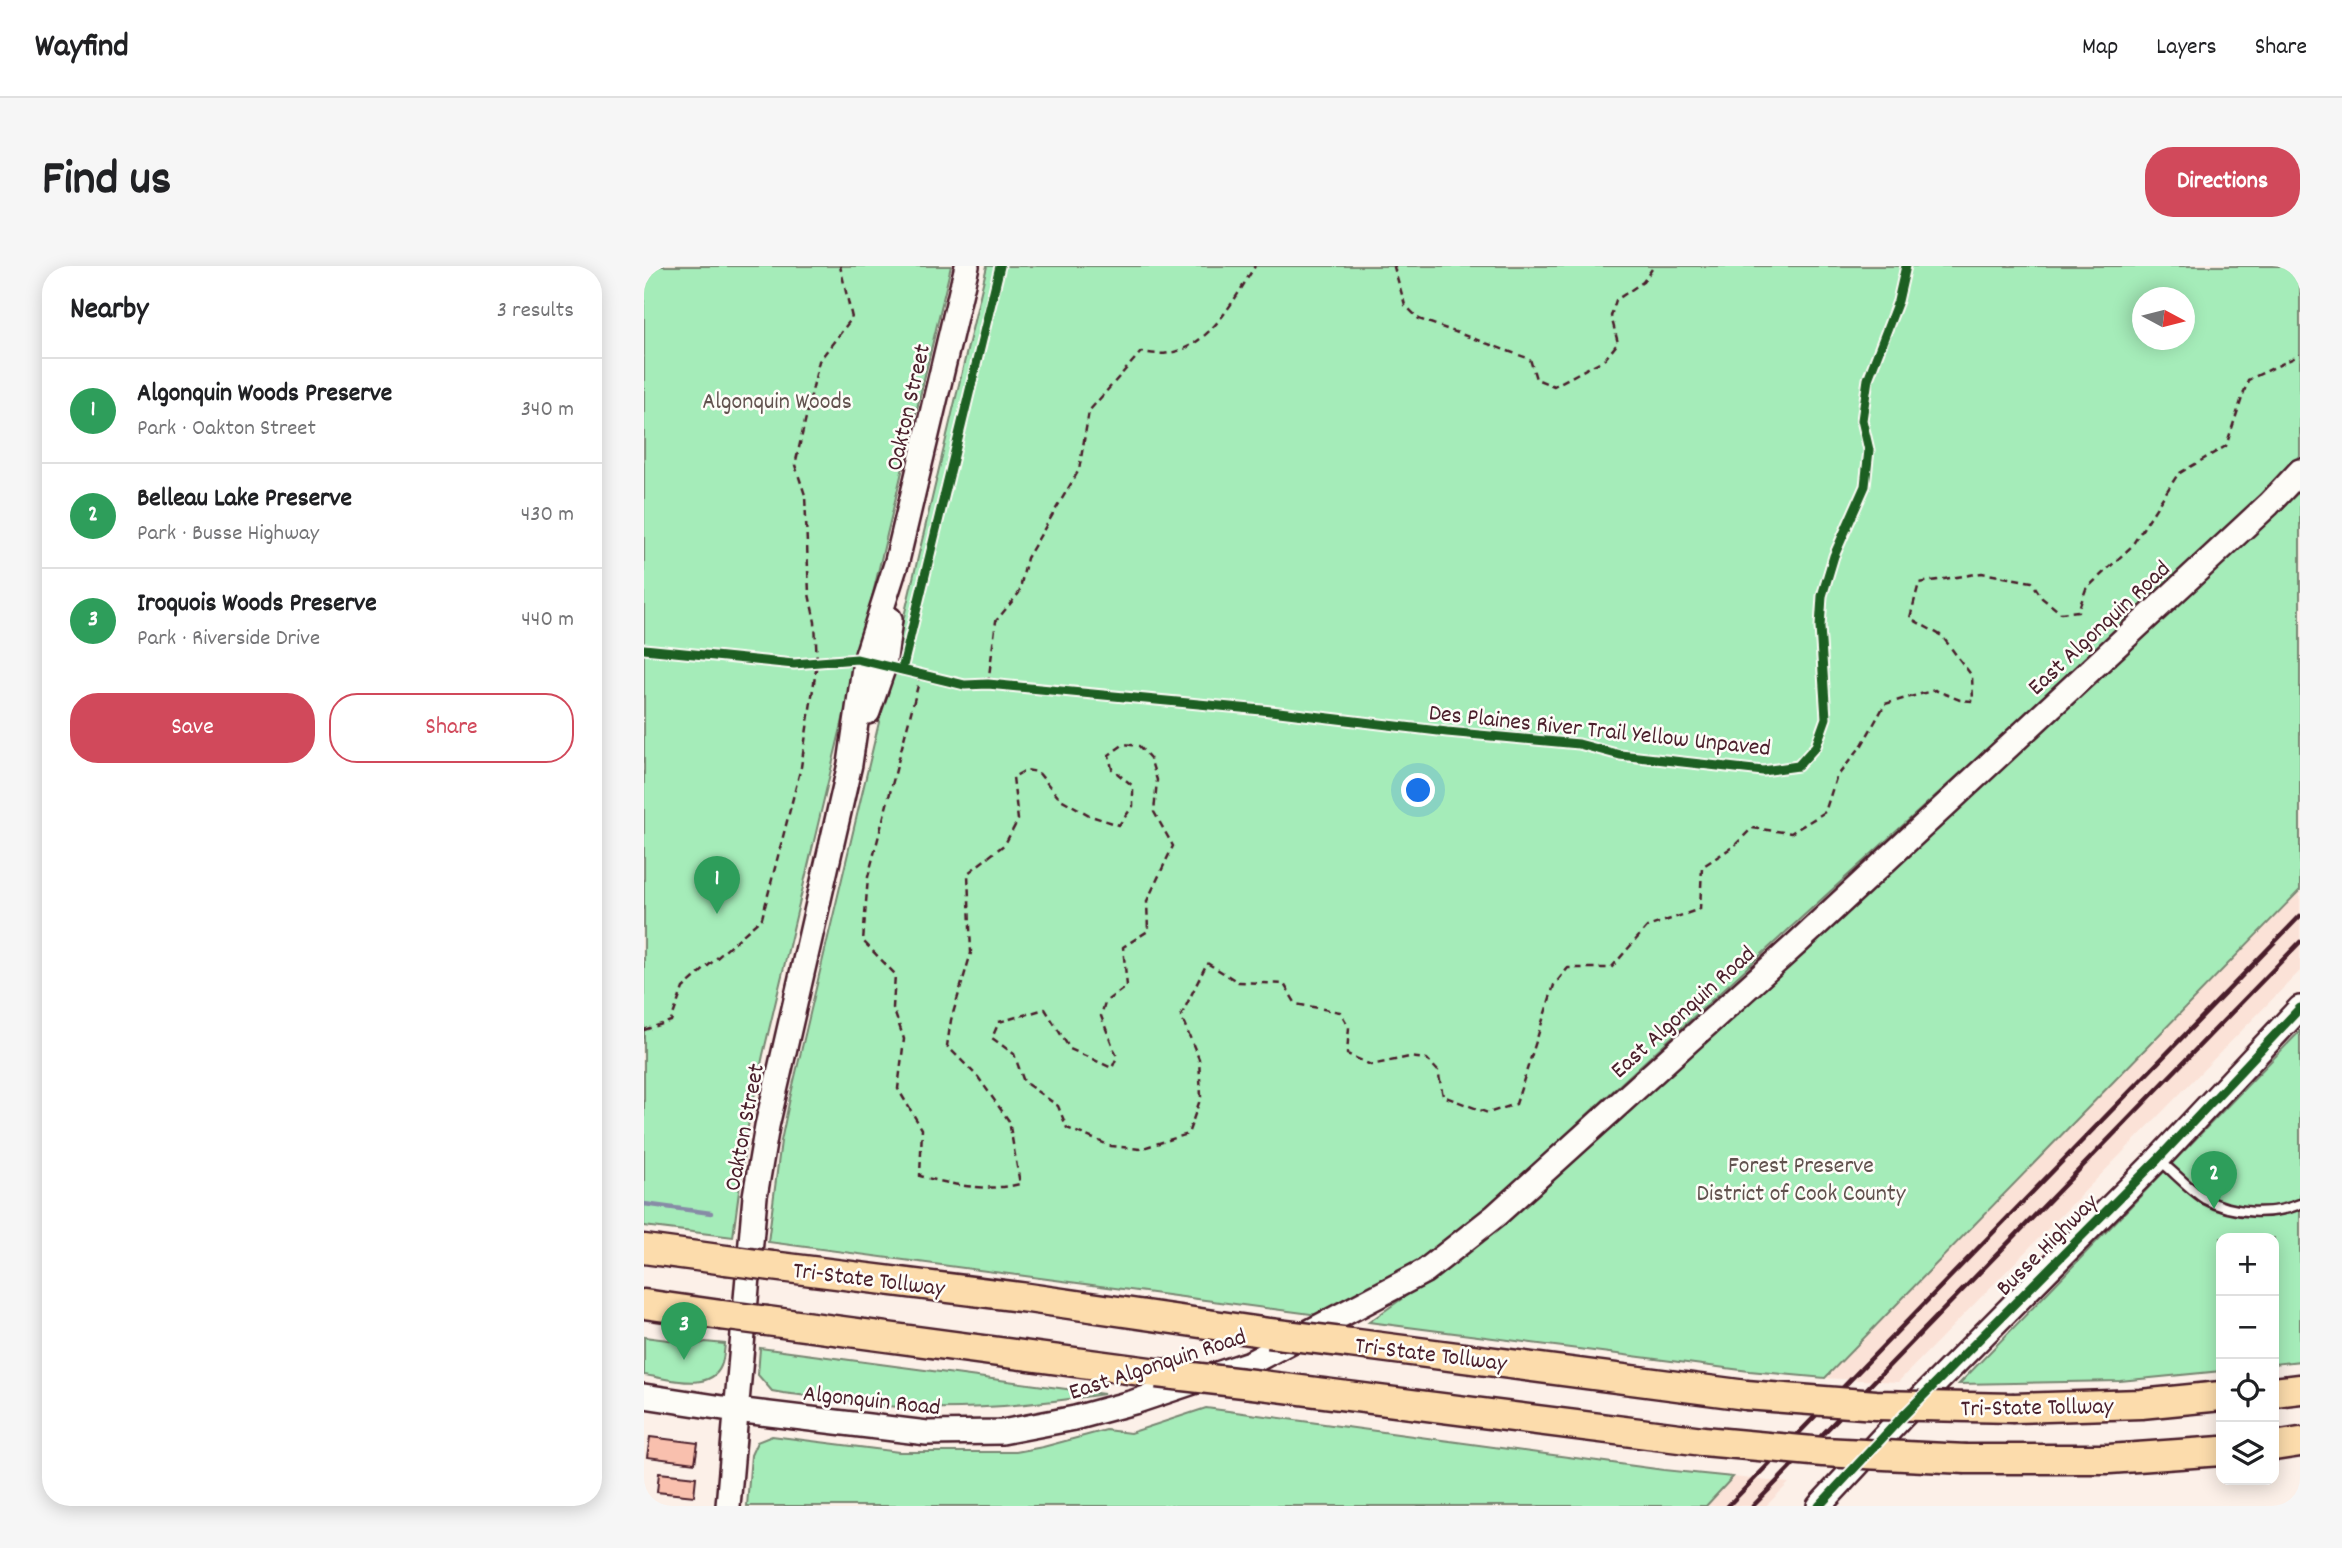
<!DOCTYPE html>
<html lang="en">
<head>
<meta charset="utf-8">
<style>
  :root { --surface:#fff; --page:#f6f6f6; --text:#202124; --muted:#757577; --line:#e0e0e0; --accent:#d1495b }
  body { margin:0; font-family:Dekko,sans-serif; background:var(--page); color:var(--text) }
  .controls { position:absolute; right:21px; bottom:21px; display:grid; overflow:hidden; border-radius:14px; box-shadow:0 4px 18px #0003 }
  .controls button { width:63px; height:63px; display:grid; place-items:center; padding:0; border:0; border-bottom:2px solid var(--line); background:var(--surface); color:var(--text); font:35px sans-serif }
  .compass { position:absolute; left:1488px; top:21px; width:63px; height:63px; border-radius:50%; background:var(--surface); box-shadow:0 4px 18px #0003; rotate:97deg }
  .you { position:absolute; left:775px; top:525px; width:24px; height:24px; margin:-18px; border:5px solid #fff; border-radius:50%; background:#1a73e8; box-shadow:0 0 0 10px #1a73e833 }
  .badge { display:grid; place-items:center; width:46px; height:46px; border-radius:50%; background:var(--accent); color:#fff; font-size:23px; font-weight:700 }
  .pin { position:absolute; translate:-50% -58px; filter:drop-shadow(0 2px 4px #0008) }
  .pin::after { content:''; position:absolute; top:37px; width:24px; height:21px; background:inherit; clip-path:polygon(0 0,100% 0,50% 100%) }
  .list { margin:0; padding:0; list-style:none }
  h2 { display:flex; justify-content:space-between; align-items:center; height:91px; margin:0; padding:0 28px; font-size:30px }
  h2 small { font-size:23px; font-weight:400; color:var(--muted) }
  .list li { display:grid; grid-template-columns:46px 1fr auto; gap:21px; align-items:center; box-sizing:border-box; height:105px; padding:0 28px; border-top:2px solid var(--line) }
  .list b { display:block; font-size:26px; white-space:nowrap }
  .list p { margin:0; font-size:23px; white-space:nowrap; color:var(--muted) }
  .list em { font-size:23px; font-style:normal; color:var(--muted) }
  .actions { display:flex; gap:14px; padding:21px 28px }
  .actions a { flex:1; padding:16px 0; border:2px solid var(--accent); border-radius:28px; text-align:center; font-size:24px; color:var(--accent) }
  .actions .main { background:var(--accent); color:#fff }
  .icon { flex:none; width:38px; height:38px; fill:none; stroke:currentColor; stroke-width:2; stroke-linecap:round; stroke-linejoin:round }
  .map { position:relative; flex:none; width:1656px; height:1240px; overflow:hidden; border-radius:28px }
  header { display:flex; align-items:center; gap:42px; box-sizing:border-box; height:98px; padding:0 35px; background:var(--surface); border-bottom:2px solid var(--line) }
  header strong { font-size:33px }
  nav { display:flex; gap:38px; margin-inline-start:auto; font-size:24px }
  .intro { display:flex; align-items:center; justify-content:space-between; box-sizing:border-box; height:168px; padding:0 42px }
  h1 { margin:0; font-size:49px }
  .button { padding:18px 32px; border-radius:28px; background:var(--accent); color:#fff; font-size:24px; font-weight:700 }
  main { display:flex; gap:42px; padding:0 42px }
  aside { flex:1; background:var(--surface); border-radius:28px; box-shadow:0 4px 18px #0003 }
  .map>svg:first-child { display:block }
</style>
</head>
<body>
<header>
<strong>Wayfind</strong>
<nav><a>Map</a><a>Layers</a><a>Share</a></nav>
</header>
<div class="intro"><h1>Find us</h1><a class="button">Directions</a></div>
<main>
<aside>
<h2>Nearby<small>3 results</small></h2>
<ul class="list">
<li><span class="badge" style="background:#2e9e5b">1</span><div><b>Algonquin Woods Preserve</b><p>Park · Oakton Street</p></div><em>340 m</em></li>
<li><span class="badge" style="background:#2e9e5b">2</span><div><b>Belleau Lake Preserve</b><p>Park · Busse Highway</p></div><em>430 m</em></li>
<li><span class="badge" style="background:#2e9e5b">3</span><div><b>Iroquois Woods Preserve</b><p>Park · Riverside Drive</p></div><em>440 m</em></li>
</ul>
<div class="actions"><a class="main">Save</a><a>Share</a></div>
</aside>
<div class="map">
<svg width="1656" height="1240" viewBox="0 0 1656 1240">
  <rect width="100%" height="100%" fill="#fcf0e8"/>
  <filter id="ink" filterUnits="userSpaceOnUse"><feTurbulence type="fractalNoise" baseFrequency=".0143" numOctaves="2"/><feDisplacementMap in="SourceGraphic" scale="14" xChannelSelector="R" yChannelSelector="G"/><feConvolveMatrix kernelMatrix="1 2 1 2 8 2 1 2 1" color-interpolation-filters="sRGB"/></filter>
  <g filter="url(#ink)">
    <path fill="#fbe2d7" d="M1656 624V705L1254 1116 1181 1112Z
      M1089 1211 1145 1217 1122 1240H1062Z"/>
    <path fill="#a5ecb9" stroke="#788672" stroke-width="2" fill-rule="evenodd" d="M0 0H307L119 789 103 865 89 971 0 960Z
      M343 0H1656V190L1567 279 1156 653 832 951 749 1013 682 1050 124 976 137 875 146 832ZM1498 32H1540V74H1498Z
      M1656 225V624L1181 1112 1105 1105 725 1056 835 978 1525 348Z
      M1656 765V1095L1630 1098V972H1577V1105L1476 1115 1315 1118Z
      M0 1071 56 1078 61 1076 81 1078C80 1085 80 1093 77 1100 66 1127 22 1112 0 1109Z
      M116 1082 460 1128C397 1138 336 1144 272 1142 228 1141 183 1132 139 1127L128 1125 114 1109Z
      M562 1142 1020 1204 1089 1211 1062 1240H103L107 1189 113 1176 128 1170 255 1186H372L399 1181 462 1164 486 1167Z"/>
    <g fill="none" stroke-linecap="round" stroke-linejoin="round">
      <path stroke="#878ba6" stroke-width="4.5" d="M0 938 67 947"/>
    </g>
    <path fill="#f9c0ae" stroke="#4a1f2b" stroke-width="2" d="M6 1171 54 1177 51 1197 3 1191Z
      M15 1207 52 1211 50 1230 13 1226Z"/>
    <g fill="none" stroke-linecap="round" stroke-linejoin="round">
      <g stroke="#4a1f2b" stroke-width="13">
        <path id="lane" d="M1515 894C1530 906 1545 923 1561 933 1588 948 1628 950 1656 938"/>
      </g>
      <g stroke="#4a1f2b" stroke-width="28">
        <path id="secondary" d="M224 446 240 400 246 353
          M0 1130 92 1144 283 1167 358 1166 431 1152 490 1136 606 1097 781 1005 851 950 1152 678 1625 238 1656 205
          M84 1240 111 930 123 860 206 498 221 395 253 295 323 0
          M1175 1240 1257 1152 1514 893 1656 742"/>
      </g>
      <g stroke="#4a1f2b" stroke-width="33">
        <path id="highway" d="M0 983 82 994
          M128 1000 384 1032 625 1067
          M0 1038 77 1049
          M123 1055 513 1107
          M706 1077 1102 1129
          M617 1119 1059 1175
          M1630 1126 1656 1123
          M1370 1142 1497 1138 1577 1130
          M1630 1180 1656 1176
          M1322 1193H1465L1577 1185"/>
      </g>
      <path stroke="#4a1f2b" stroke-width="2.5" stroke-dasharray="7 5" stroke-linecap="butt" d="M752 0 750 1 761 39 775 53 886 93 892 113 910 120 961 93 974 77 967 50 972 34 999 16 1010 0
        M277 408 224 611 219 675 251 708 249 742 260 773 254 823 278 863 276 910C308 919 343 926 376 918L365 855 334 811 303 780 307 754 327 687 324 607 361 578 374 554 369 511 382 504 394 506 415 532 447 550 475 559 489 540V520L468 503 465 489 480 478 495 480 506 492 513 514 510 546 529 580 503 635 504 665 479 681 483 720 461 736 457 750 473 791 468 802 426 783 401 743 355 756 348 772 370 788 380 816 414 840 423 862 467 880 496 883 544 868 557 831 555 793 537 750 563 697 594 716 640 718 652 738 696 746 705 761 703 788 727 799 765 791 783 793 794 805 799 830 844 847 872 838 910 719 924 702H967L1003 661 1056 643 1058 601 1090 580 1108 562 1147 567 1181 546 1192 512 1218 479 1241 438 1291 424 1316 434 1329 435 1328 410 1298 370 1266 352 1275 317 1338 307 1388 316 1398 332 1417 347 1434 345 1442 323 1487 281 1534 208 1582 180 1604 114 1656 89
        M344 418 352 355 375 327 383 292 435 204 445 145 497 86C506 87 516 89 525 87 566 81 591 32 611 0
        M0 764 27 755 39 722 118 652 157 501 173 397 171 356 165 328 161 229 151 199 175 95 208 52 196 0"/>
      <use href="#lane" stroke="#fdfcf7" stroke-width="8"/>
      <use href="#secondary" stroke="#fdfcf7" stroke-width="23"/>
      <use href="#highway" stroke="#fcdcac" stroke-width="28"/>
      <path stroke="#4a1f2b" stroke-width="4.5" d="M1084 1240 1656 650
        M1109 1240 1656 676"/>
      <g stroke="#4a1f2b" stroke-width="33" stroke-linecap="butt">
        <path id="highway-bridge" d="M82 994 128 1000
          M77 1049 123 1055
          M625 1067 706 1077
          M513 1107 617 1119
          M1102 1129 1232 1139 1370 1142
          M1059 1175 1179 1186 1322 1193"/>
      </g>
      <use href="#highway-bridge" stroke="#fcdcac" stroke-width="28"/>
      <g stroke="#fdfcf7" stroke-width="13">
        <path id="cycleway" d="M0 383 150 398 213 393 321 419 344 418 618 444 803 466 935 478 976 489 1119 505 1154 500 1172 480 1182 452 1176 361 1178 330 1190 290 1221 220 1225 184 1218 154 1224 113 1254 35 1262 0
          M258 404 356 0
          M1175 1240 1257 1152 1514 893 1656 742"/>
      </g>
      <use href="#cycleway" stroke="#1b5e20" stroke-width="9"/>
    </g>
  </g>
  <g text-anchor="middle" stroke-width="5" stroke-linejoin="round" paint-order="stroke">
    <g font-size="24" fill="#61524e" stroke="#fdfcf7">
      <text x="133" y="142">Algonquin Woods</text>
      <text x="1157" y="906">Forest Preserve<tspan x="1157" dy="28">District of Cook County</tspan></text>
    </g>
    <g font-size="24" fill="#4a1f2b" stroke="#fdfcf7">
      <text transform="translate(263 141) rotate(-77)" y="8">Oakton Street</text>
      <text transform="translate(1454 361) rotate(-43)" y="8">East Algonquin Road</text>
      <text transform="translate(956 463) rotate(6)" y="8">Des Plaines River Trail Yellow Unpaved</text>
      <text transform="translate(1038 745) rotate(-42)" y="8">East Algonquin Road</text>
      <text transform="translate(99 861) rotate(-79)" y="8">Oakton Street</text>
      <text transform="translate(1402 978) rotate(-45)" y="8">Busse Highway</text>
      <text transform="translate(225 1012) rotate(7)" y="8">Tri-State Tollway</text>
      <text transform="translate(787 1087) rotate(7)" y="8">Tri-State Tollway</text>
      <text transform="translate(513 1097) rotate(-18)" y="8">East Algonquin Road</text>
      <text transform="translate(228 1133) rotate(6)" y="8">Algonquin Road</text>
      <text transform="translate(1393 1140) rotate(-1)" y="8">Tri-State Tollway</text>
    </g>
  </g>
</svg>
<div class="controls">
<button>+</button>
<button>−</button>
<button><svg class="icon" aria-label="locate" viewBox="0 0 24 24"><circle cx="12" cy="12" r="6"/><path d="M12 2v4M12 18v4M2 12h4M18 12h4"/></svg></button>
<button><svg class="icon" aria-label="layers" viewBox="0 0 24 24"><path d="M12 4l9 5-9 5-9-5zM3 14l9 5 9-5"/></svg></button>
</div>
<svg class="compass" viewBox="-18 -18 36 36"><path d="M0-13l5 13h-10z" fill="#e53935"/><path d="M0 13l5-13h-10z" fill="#757577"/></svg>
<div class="you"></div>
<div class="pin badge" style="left:73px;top:648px;background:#2e9e5b">1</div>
<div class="pin badge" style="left:1570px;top:943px;background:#2e9e5b">2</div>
<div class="pin badge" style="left:40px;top:1094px;background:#2e9e5b">3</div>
</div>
</main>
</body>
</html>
